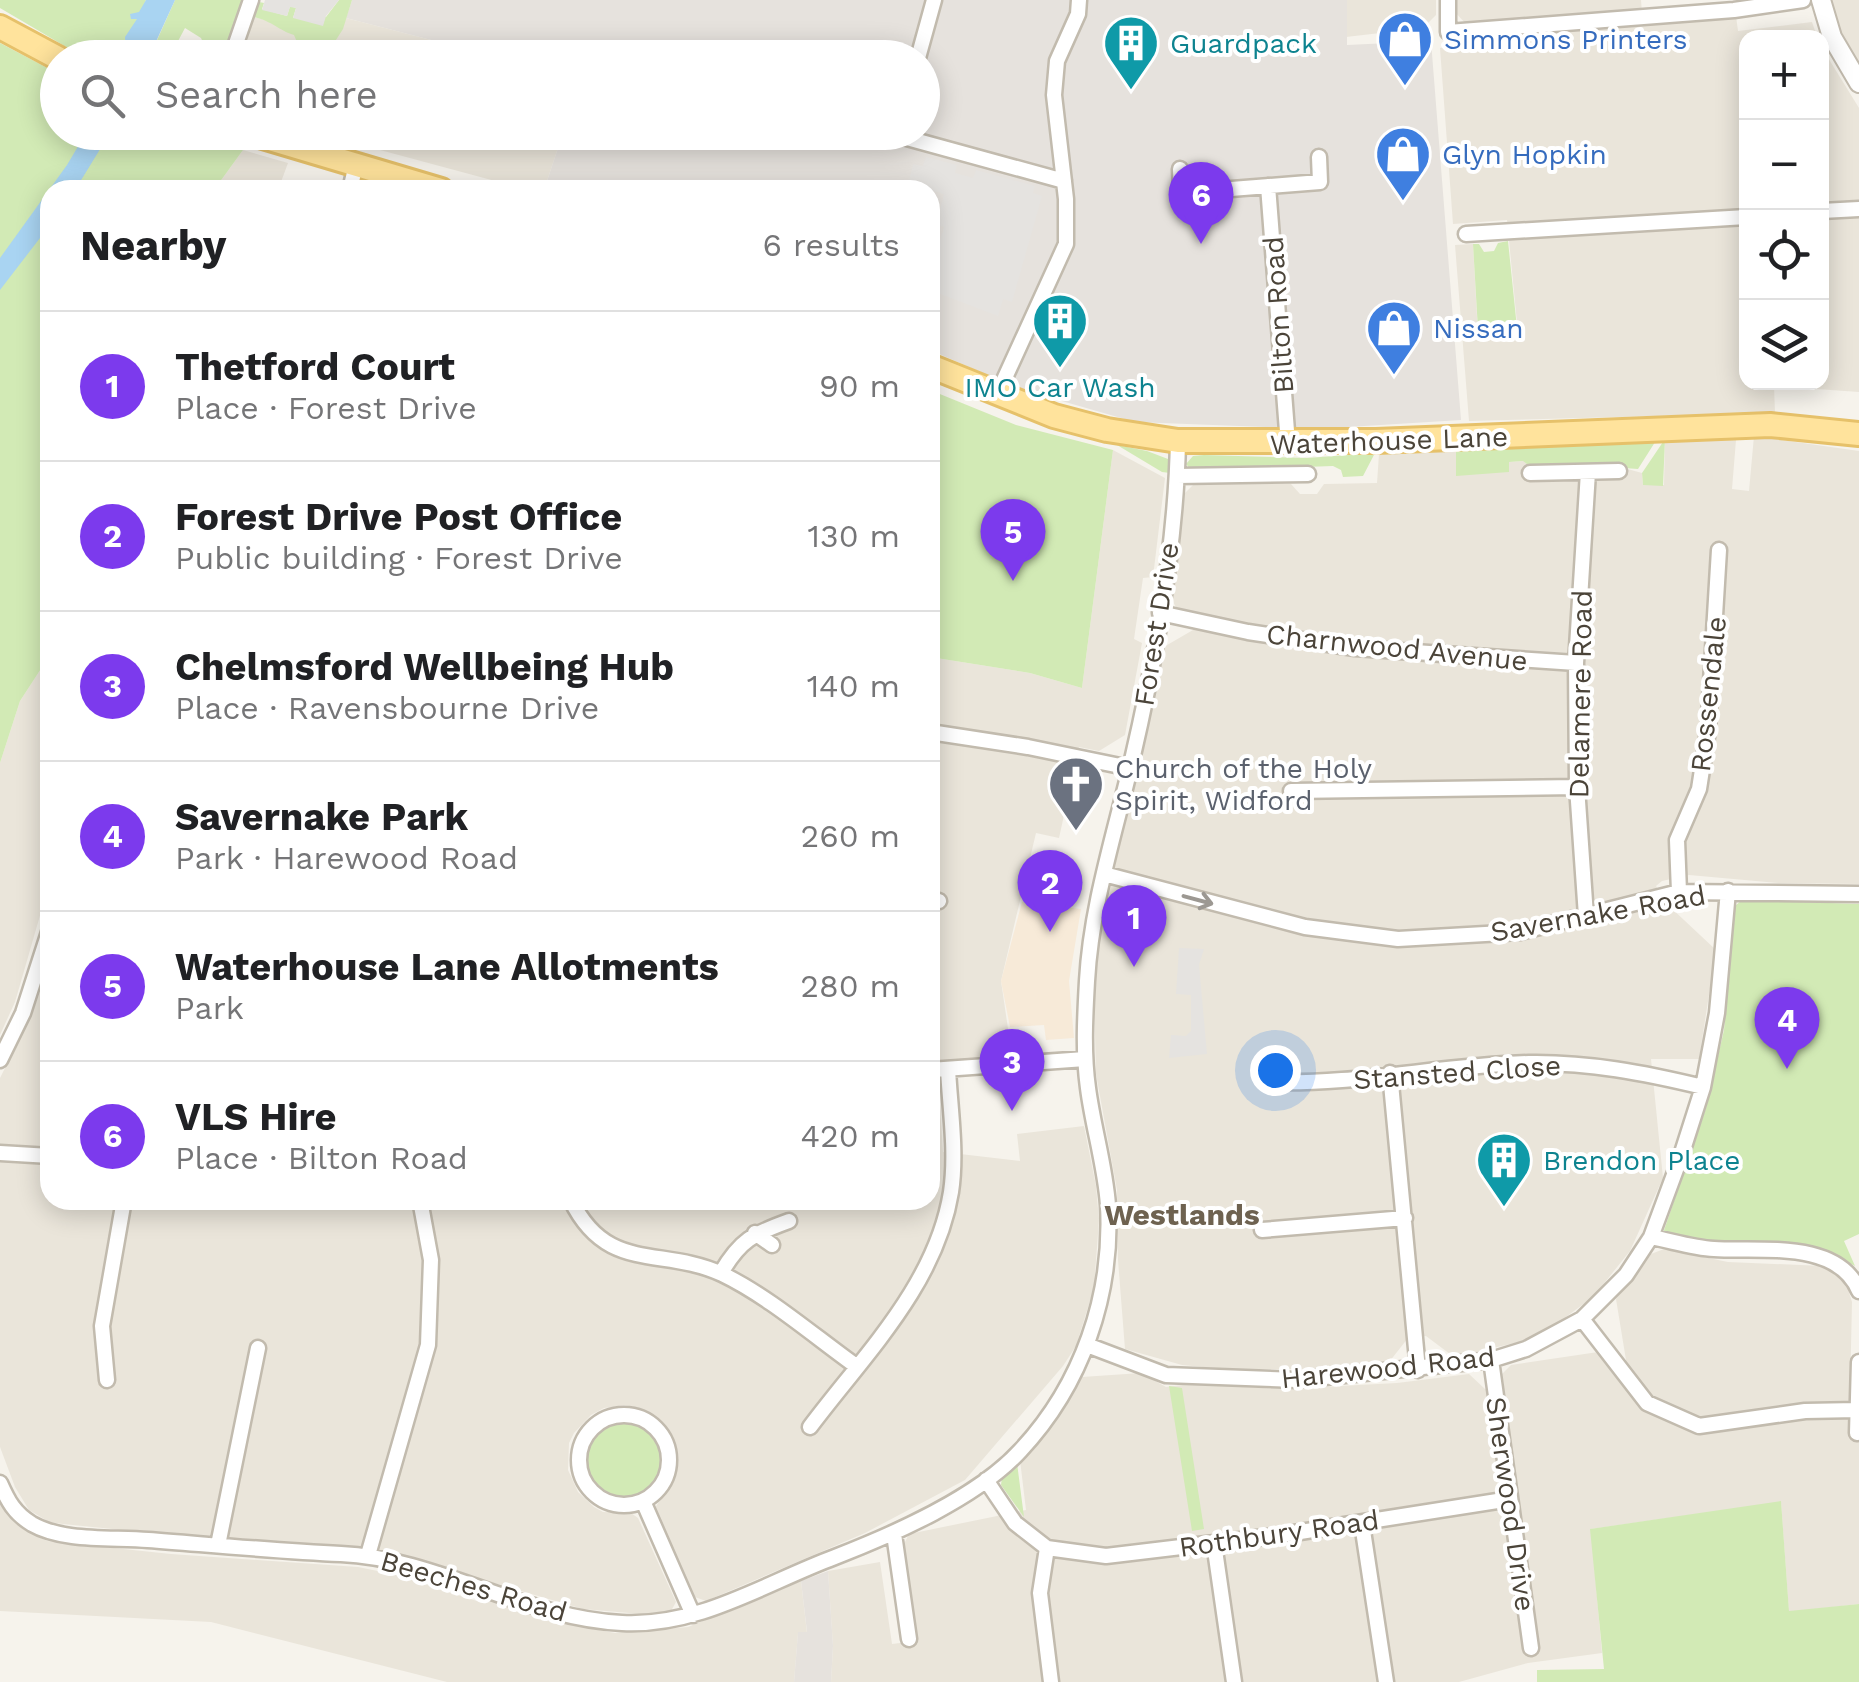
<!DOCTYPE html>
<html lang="en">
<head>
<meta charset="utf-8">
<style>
  :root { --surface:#fff; --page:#f6f6f6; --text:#202124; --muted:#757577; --line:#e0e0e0; --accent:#7c3aed }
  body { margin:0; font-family:"Work Sans",sans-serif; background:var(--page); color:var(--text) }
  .controls { position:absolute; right:30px; top:30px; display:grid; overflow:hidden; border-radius:20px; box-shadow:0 5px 25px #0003 }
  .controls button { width:90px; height:90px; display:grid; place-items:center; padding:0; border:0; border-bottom:2px solid var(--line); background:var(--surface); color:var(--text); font:50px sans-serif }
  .you { position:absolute; left:1275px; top:1070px; width:35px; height:35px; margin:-25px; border:8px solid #fff; border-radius:50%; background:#1a73e8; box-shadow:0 0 0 15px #1a73e833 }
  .badge { display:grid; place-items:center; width:65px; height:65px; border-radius:50%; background:var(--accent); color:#fff; font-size:32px; font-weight:700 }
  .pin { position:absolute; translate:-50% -82px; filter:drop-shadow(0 2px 5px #0008) }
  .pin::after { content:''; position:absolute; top:52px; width:35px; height:30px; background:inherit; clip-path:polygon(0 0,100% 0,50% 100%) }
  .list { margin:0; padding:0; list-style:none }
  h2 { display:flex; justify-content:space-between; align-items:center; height:130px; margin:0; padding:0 40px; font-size:42px }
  h2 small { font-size:32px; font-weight:400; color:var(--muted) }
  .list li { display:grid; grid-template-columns:65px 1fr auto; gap:30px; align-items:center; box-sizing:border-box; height:150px; padding:0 40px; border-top:2px solid var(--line) }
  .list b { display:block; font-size:38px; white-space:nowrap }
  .list p { margin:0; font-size:32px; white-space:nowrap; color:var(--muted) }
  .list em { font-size:32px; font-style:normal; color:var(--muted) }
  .icon { flex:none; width:55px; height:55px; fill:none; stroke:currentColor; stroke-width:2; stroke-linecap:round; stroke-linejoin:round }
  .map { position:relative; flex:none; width:1859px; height:1682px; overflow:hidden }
  .search { position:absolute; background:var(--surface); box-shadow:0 5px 25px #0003; left:40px; top:40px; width:900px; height:110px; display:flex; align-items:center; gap:25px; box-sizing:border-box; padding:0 35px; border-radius:55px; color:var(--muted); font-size:38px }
  .panel { position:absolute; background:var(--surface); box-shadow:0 5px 25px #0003; left:40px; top:180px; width:900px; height:1030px; border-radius:30px }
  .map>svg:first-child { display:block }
</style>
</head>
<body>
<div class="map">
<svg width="1859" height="1682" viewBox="0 0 1859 1682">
  <rect width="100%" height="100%" fill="#f6f3ec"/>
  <path fill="#eae5da" d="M1347 0H1436V15L1423 28 1346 37Z
    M1454 0H1641L1643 26 1736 16 1738 31 1812 22 1817 37 1746 38V382H1822V48L1859 108V392L1774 386 1775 413 1469 421 1455 245 1473 244 1478 335 1518 333 1507 220 1453 224 1440 48 1468 44 1466 24 1454 11Z
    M1829 0H1859V65L1833 16Z
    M254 17 336 39 346 18 497 57 242 58Z
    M317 133H563L544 190H529Z
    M243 150 288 163 278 190H214Z
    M1754 436 1859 451V884L1778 883 1689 875 1662 881 1656 886 1668 905 1716 950 1699 1059H1651L1663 1178 1630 1251 1593 1297 1555 1325 1519 1342 1454 1357 1426 1336 1408 1338 1386 1366 1326 1369H1224L1182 1365 1125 1349 1118 1260 1117 1190 1096 1074 1094 992 1100 936 1162 648 1193 630 1196 613 1176 607 1170 597 1184 494 1194 484H1291L1300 494H1317L1324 484 1377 483 1379 454 1456 450 1457 475 1509 471V462L1524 461 1531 467 1623 463 1624 468 1642 473 1643 485H1664L1665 439 1736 440 1732 489 1749 491Z
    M1113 450 1165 478 1153 577 1143 578 1134 639 1142 643 1125 735 1099 751 1079 747 1059 838 1036 833 1001 981 1012 1056 937 1062 943 1152 1020 1161 1017 1134 1084 1126 1096 1186 1099 1220 1094 1288 1076 1346 1063 1366 965 1480 865 1533 706 1601 692 1596 654 1509 670 1486 675 1474 677 1452 668 1431 661 1421 639 1408 625 1405 604 1408 591 1415 574 1433 569 1443 568 1470 578 1492 594 1507 603 1512 631 1513 638 1518 676 1602 671 1611 641 1614 583 1609 393 1554 298 1542 191 1537 63 1524 49 1522 29 1510 15 1487 0 1447V1078L32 1014 46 975H50V1200H930V657L1030 673 1082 688Z
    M50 655V881L15 1002 0 1035V763L20 701Z
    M1664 1249 1728 1262 1823 1266 1841 1275 1846 1283 1852 1302 1849 1436 1859 1437V1604L1789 1612 1781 1502 1591 1529 1602 1653 1528 1663 1459 1682H831L833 1646 828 1571 880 1562 892 1644 916 1641 903 1546 909 1534 1026 1510 1020 1460 1062 1412 1082 1377 1141 1373 1166 1387 1191 1384 1283 1389 1397 1383 1469 1374 1485 1389 1504 1386 1502 1374 1511 1365 1598 1352 1613 1371 1626 1360 1616 1299 1651 1254Z
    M0 1500 21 1528 47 1541 171 1554 358 1567 422 1580 429 1586 477 1601 486 1599 571 1625 615 1633 688 1627 801 1581 807 1633H798L794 1682H447L211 1622 0 1611Z"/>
  <path fill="#f7ead8" d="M1022 902 1081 909 1069 981 1074 1038 1046 1040 1044 1025 1010 1027 1001 981Z"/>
  <path fill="#e6e2dd" d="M352 0H1347V45L1431 41 1461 420 1316 429 1135 422 1020 389 930 350V190H544L563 133 922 132V58L497 57 346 18Z
    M828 1571 833 1646 831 1682H794L798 1632H807L801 1581Z"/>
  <path fill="#d2eab5" d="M0 0H146L122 58H85L0 8Z
    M175 0H246L228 51 214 57 202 51 205 47 201 38 185 28 177 43 199 57 149 58Z
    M339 0H352L343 29 325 57H293L297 42 294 35C278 30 274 22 254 17L259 2 264 3 262 9 287 16 290 6 296 8 293 18 326 17Z
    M0 43 57 73 58 132 196 133 243 150 214 190H50V655L20 701 0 763Z
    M1508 241 1517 328 1478 330 1473 244H1479L1484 252 1494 251 1498 243Z
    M930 390 1016 425 1113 450 1082 688 1030 673 930 657Z
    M1657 439 1638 469 1624 468 1623 463 1531 467 1523 461 1509 462V472L1456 476V450Z
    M1665 439 1663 486 1643 485 1642 473Z
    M1117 445 1147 451 1168 459 1170 473 1162 472Z
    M1375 453 1363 476 1343 477 1341 470 1333 466 1192 471 1186 464 1193 456 1204 455 1307 458Z
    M1742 900 1859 904V1234L1844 1241 1855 1266 1826 1251 1709 1244 1662 1236 1706 1108 1724 1030 1735 906Z
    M1169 1386 1182 1388 1204 1529 1192 1531Z
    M585 1460a39 39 0 1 1 78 0a39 39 0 1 1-78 0Z
    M1017 1463 1024 1517 1001 1485 1002 1477Z
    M1781 1501 1789 1611 1859 1604V1682H1537V1670L1604 1669 1590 1529Z"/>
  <path fill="#e5e3e0" d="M265 0H339L326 16 323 26 293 18 296 8 290 7 287 16 262 10Z
    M926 157 957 165 955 173 973 178 976 170 1035 186 1033 193 1042 196 1012 302 1003 299 998 316 930 290V276L944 227 936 224 944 194 908 184 913 164 923 166Z
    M1179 948 1204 949 1199 965 1207 1054 1169 1058 1171 1035 1186 1036 1191 1031V995L1176 994Z"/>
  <path fill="#a9d4f2" d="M146 0H175L149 57H122L126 51 125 37 137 19H131L130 14 139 12Z
    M86 133H110L75 190H50V225L0 290V258L67 165Z"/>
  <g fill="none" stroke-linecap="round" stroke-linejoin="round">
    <g stroke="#c2bbae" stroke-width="19">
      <path id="minor" d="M1448 0V32L1734 10 1803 0
        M231 58 251 0
        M918 58 934 0
        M885 132 1064 181
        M1180 169 1181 193 1320 182 1319 157
        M1268 186 1288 444
        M350 190 356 164
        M1822 211 1859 209
        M1466 234 1746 217
        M998 393 1066 244V199L1054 95 1057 61 1078 14 1079 0
        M1530 473 1619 471
        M1177 476 1308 474
        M1160 613 1248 632 1355 648 1576 663
        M930 732 1028 747 1130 768
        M1291 791 1577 787
        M1104 874 1305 927 1398 939 1520 932 1679 892 1859 894
        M1679 892 1677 840 1699 789 1708 731 1719 550
        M930 899 939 901
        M1586 916 1577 787 1576 663 1588 472
        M0 1060 23 1013 50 929
        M930 1070 1085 1059
        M1390 1073 1418 1370
        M1269 1082C1356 1085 1442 1065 1529 1063 1588 1062 1645 1073 1703 1087
        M0 1153 50 1156
        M571 1200C607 1274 661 1246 722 1274 768 1296 814 1336 856 1366
        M1262 1230 1405 1218
        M755 1233 772 1245
        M1651 1237C1672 1241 1693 1248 1714 1249 1758 1252 1838 1239 1859 1291
        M721 1273C740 1240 753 1234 789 1221
        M1582 1319 1647 1403 1699 1426 1805 1411 1857 1410
        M1087 1345 1166 1375 1296 1380 1491 1360 1526 1349 1582 1319 1626 1275 1651 1237 1681 1156 1703 1087 1717 1013 1728 891
        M1491 1360 1531 1648
        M107 1380 102 1326 124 1200
        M579 1460a45 45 0 1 1 90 0a45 45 0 1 1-90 0Z
        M810 1427C864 1355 936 1285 951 1192 957 1152 950 1109 948 1069
        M1857 1433 1859 1362
        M986 1480 1015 1523 1047 1548 1106 1556 1281 1535 1510 1499
        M0 1483C8 1501 14 1513 32 1524 63 1542 113 1537 148 1540 213 1545 277 1551 341 1554 436 1558 527 1619 622 1623 699 1627 765 1583 835 1557 894 1534 977 1498 1020 1451 1082 1385 1113 1295 1108 1205 1105 1165 1093 1127 1088 1088 1083 1052 1085 1017 1087 981 1091 906 1115 833 1132 760 1156 657 1176 547 1178 441
        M643 1501 693 1615
        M1362 1524 1386 1682
        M894 1534 909 1639
        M1214 1543 1234 1682
        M218 1545 258 1348
        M1047 1548 1040 1593 1051 1682
        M368 1555 428 1345 431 1260 420 1200"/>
    </g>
    <g stroke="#c2bbae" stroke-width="22">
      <path id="tertiary" d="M1821 0 1832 37 1859 83"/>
    </g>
    <g stroke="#e6c16a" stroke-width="28">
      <path id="primary" d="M0 27 58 58
        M246 132 441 190
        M930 366 1054 416 1107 430 1178 441H1376L1770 425 1859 434"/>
    </g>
    <use href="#minor" stroke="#fff" stroke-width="14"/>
    <use href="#tertiary" stroke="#fff" stroke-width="18"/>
    <use href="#primary" stroke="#ffe39c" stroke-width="22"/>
  </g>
  <defs><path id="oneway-shaft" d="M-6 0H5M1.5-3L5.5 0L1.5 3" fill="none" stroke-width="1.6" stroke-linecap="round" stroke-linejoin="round" transform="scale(2.5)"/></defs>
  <use stroke="#9c9892" href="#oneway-shaft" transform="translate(1198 900) rotate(15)"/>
  <defs>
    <g id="shop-pin" transform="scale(2.875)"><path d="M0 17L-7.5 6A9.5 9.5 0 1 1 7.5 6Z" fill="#3f7fe0" stroke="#fff"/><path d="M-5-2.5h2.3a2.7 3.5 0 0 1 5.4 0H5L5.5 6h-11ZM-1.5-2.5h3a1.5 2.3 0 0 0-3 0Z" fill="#fff"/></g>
    <g id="building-pin" transform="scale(2.875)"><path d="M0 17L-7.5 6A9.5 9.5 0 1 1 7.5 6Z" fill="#0f9aa8" stroke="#fff"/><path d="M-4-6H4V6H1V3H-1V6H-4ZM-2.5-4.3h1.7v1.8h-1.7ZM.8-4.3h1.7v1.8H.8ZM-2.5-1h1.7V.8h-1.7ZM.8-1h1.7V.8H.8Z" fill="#fff"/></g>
    <g id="church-pin" transform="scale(2.875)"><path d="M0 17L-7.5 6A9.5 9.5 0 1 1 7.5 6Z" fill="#6b7280" stroke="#fff"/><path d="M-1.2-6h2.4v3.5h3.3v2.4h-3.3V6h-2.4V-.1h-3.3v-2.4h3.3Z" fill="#fff"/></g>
  </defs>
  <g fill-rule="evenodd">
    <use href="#shop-pin" x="1405" y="39"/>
    <use href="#building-pin" x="1131" y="43"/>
    <use href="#shop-pin" x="1403" y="154"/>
    <use href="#building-pin" x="1060" y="321"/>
    <use href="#shop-pin" x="1394" y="328"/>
    <use href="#church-pin" x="1076" y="784"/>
    <use href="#building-pin" x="1504" y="1160"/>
  </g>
  <g text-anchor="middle" stroke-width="8" stroke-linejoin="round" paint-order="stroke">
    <g font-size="28" fill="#366cbe" stroke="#fff" text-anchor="start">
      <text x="1444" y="49">Simmons Printers</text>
      <text x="1442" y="164">Glyn Hopkin</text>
      <text x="1433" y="338">Nissan</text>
    </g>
    <g font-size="28" fill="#0d838f" stroke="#fff" text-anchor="start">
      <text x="1170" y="53">Guardpack</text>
      <text x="1060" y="397" text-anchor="middle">IMO Car Wash</text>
      <text x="1543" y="1170">Brendon Place</text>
    </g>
    <g font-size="28" fill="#4b4439" stroke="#fff">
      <text transform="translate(1278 315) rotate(-94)" y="10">Bilton Road</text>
      <text transform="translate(1389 440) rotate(-2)" y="10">Waterhouse Lane</text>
      <text transform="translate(1156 624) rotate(-81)" y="10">Forest Drive</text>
      <text transform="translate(1397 647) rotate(6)" y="10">Charnwood Avenue</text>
      <text transform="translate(1580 694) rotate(-89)" y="10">Delamere Road</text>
      <text transform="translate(1708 694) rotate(-84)" y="10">Rossendale</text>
      <text transform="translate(1598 913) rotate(-10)" y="10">Savernake Road</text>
      <text transform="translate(1457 1072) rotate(-4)" y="10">Stansted Close</text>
      <text transform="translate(1388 1367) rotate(-6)" y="10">Harewood Road</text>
      <text transform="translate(1511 1504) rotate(82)" y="10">Sherwood Drive</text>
      <text transform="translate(1279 1533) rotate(-8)" y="10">Rothbury Road</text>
      <text transform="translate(474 1586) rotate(16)" y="10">Beeches Road</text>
    </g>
    <g font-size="28" fill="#5b616d" stroke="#fff" text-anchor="start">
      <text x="1115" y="778">Church of the Holy<tspan x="1115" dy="32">Spirit, Widford</tspan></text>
    </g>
    <g font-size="30" font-weight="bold" fill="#6e6250" stroke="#fff">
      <text x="1182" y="1225">Westlands</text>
    </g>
  </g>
</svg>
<div class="controls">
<button>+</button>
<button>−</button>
<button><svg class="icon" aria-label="locate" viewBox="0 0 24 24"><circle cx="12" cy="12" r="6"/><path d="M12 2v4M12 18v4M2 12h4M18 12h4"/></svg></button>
<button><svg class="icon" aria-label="layers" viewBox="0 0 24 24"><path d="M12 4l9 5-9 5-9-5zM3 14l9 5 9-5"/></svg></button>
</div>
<div class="you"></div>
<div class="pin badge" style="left:1134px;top:967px">1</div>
<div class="pin badge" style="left:1050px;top:932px">2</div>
<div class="pin badge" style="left:1012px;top:1111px">3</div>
<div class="pin badge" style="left:1787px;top:1069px">4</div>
<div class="pin badge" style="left:1013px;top:581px">5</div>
<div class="pin badge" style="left:1201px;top:244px">6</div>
<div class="search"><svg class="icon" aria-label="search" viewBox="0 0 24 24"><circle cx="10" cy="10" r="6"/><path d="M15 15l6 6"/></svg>Search here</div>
<section class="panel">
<h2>Nearby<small>6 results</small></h2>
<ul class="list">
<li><span class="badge">1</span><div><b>Thetford Court</b><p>Place · Forest Drive</p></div><em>90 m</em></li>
<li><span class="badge">2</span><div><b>Forest Drive Post Office</b><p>Public building · Forest Drive</p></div><em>130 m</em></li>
<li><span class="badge">3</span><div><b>Chelmsford Wellbeing Hub</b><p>Place · Ravensbourne Drive</p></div><em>140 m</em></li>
<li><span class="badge">4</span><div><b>Savernake Park</b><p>Park · Harewood Road</p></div><em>260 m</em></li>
<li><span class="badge">5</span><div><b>Waterhouse Lane Allotments</b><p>Park</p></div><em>280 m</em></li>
<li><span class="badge">6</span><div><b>VLS Hire</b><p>Place · Bilton Road</p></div><em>420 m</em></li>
</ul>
</section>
</div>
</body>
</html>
